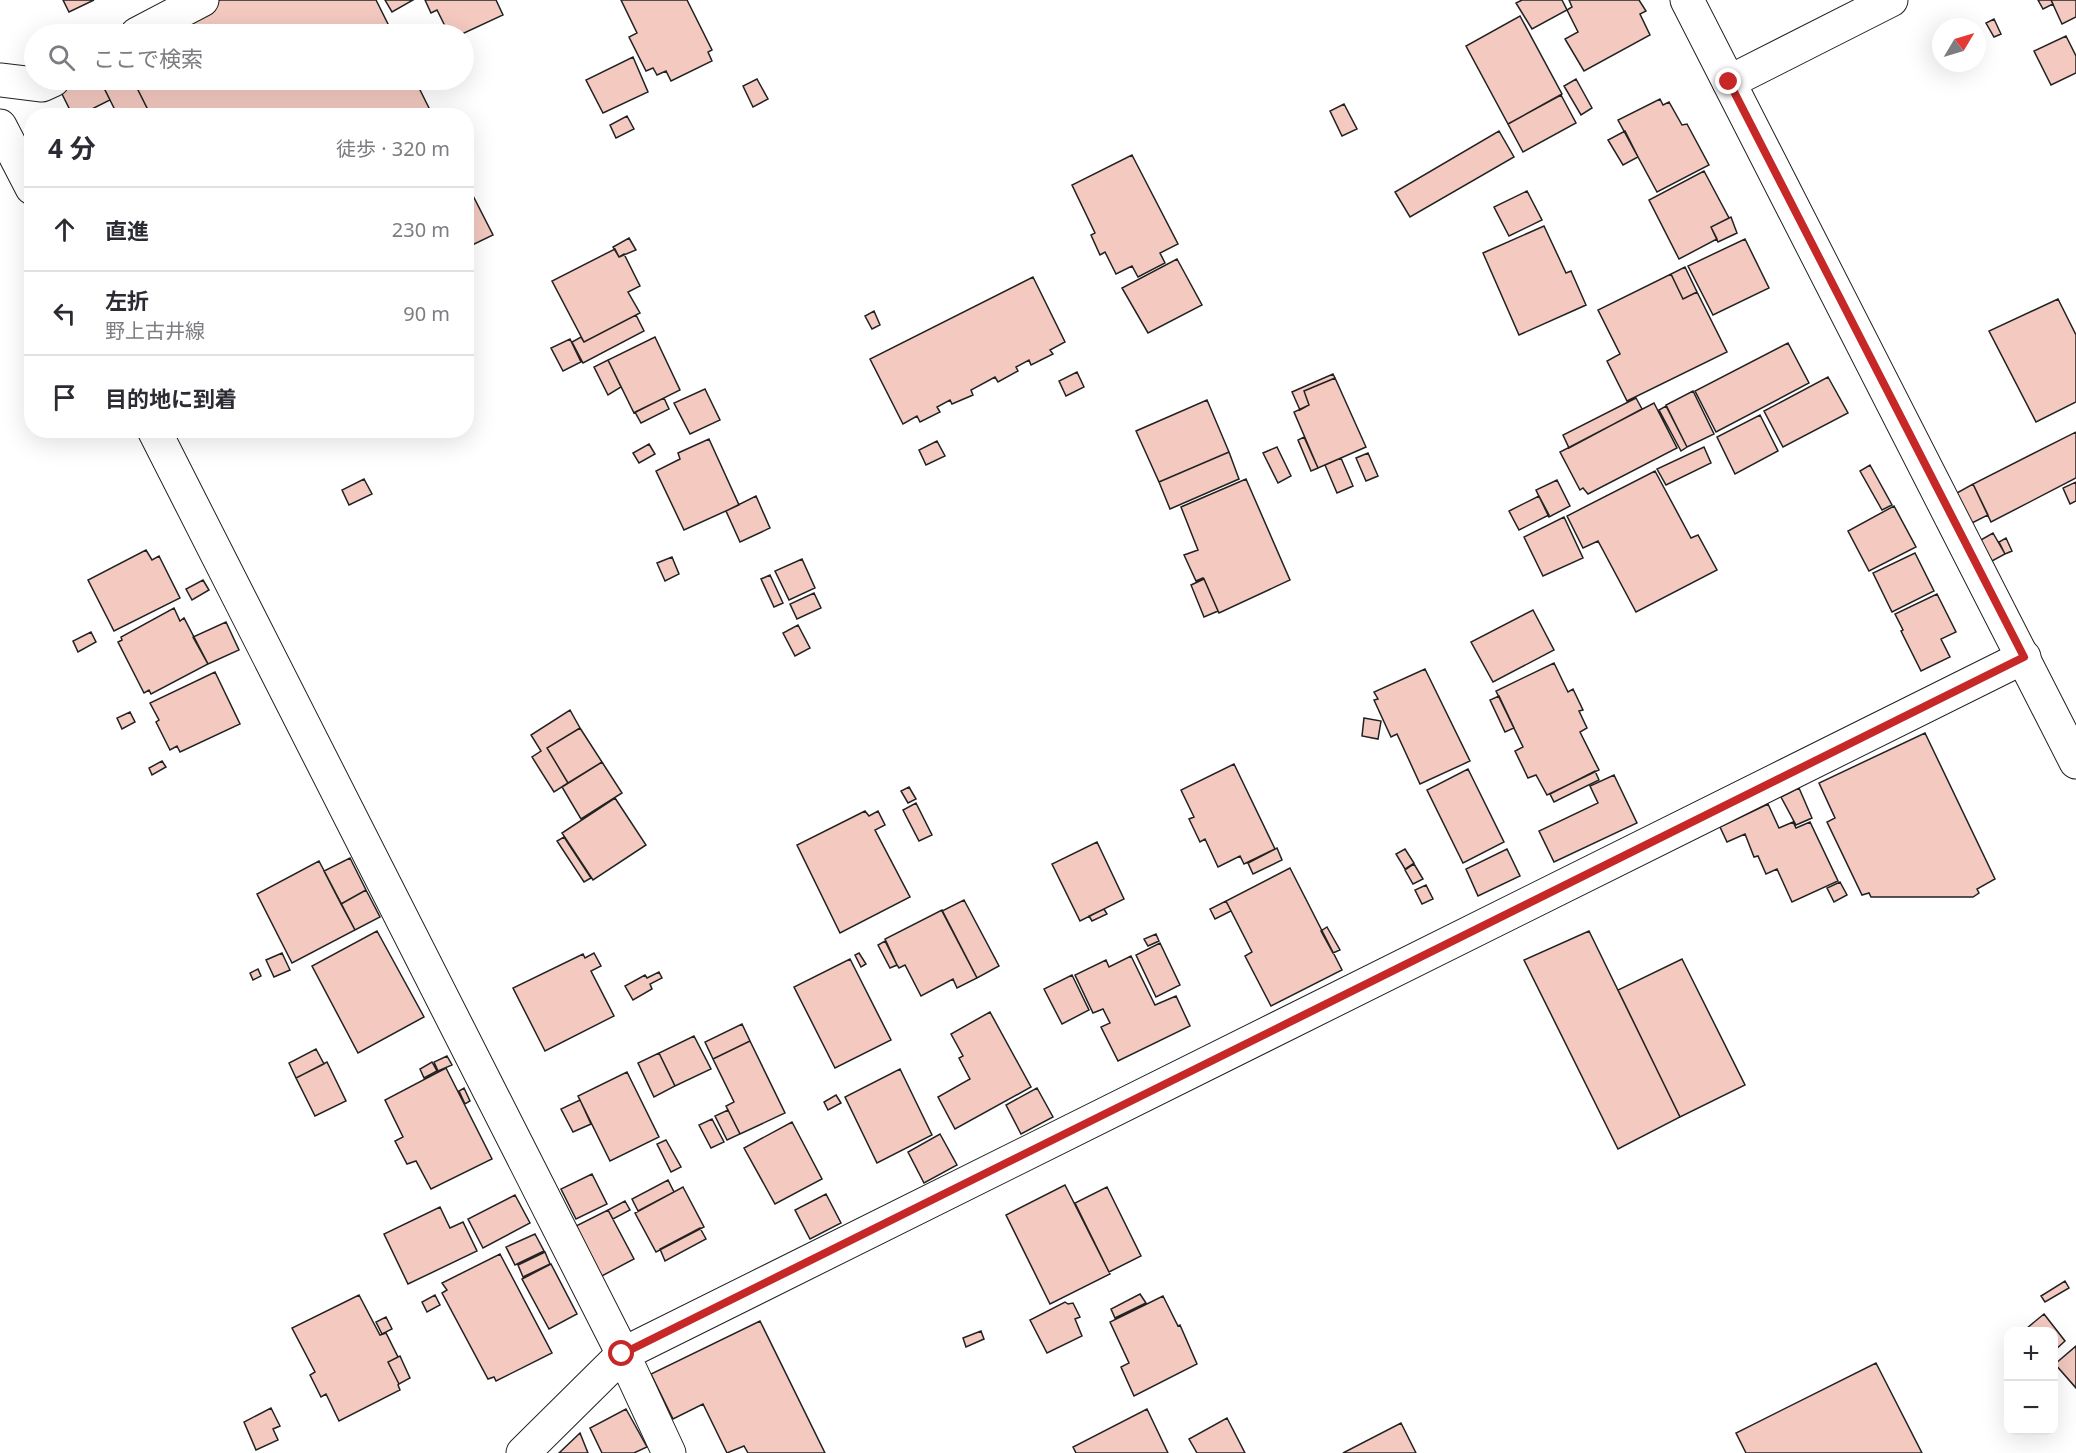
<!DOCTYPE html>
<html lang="ja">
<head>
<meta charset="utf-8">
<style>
  :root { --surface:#fff; --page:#f7f7f7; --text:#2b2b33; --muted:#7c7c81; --line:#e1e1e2 }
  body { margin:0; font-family:"Noto Sans","Noto Sans JP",sans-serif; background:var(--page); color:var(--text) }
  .controls { position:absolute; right:18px; bottom:18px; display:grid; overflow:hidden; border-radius:12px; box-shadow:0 6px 24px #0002 }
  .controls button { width:54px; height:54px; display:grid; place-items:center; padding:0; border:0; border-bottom:2px solid var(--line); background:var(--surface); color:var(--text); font:30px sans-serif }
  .compass { position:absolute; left:1932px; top:18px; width:54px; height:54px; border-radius:50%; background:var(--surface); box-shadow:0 6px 24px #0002; rotate:52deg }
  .stop { position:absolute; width:18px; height:18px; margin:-14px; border:4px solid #c62828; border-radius:50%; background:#fff }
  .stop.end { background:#c62828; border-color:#fff; box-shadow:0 2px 6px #0008 }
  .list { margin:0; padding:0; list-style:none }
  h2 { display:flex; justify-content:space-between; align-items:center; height:78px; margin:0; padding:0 24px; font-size:26px }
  h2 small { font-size:20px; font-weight:400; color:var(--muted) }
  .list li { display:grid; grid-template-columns:39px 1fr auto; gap:18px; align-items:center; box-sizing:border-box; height:84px; padding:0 24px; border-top:2px solid var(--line) }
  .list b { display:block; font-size:22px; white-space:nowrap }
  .list p { margin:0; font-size:20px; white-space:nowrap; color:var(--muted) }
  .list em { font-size:20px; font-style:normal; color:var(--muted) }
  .icon { flex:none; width:33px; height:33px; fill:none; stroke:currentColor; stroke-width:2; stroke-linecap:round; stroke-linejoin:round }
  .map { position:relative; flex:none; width:2076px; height:1453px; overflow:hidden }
  .search { position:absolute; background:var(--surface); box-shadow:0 6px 24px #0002; left:24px; top:24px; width:450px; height:66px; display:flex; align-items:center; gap:15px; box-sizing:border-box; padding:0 21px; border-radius:33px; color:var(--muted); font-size:22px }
  .panel { position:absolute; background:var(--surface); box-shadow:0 6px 24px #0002; left:24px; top:108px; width:450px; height:330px; border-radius:24px }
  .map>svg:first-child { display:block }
</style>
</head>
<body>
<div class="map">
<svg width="2076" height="1453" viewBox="0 0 2076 1453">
  <rect width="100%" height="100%" fill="#fff"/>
  <path fill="#f3c9c0" stroke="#222" stroke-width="1.5" d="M63 0H94L69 12Z
    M220 0H376L393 34H151Z
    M385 0H413L392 12Z
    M425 0H496L503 15 462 34H449L437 10 431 13Z
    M621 0H687L712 50 708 52 712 61 671 81 666 71 657 75 653 68 646 71 629 37 637 33Z
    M1522 0H1562L1567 10 1532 29 1516 3Z
    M1569 0H1639L1646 11 1640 14 1650 35 1584 71 1565 39 1578 32 1567 10 1572 7Z
    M2038 0H2051L2053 4 2043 9Z
    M2051 0H2076V17L2062 24Z
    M1520 16 1562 94 1508 124 1466 46Z
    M1994 19 2001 34 1994 37 1986 23Z
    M2066 36 2076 56V73L2051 85 2034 51Z
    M633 57 648 92 603 113 586 80Z
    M757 79 768 99 753 107 743 86Z
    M1576 79 1592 108 1581 115 1564 86Z
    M61 80H100L110 100 78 116H73L56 82Z
    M100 80H133L151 116H118Z
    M133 80H415L433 116H151Z
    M1561 95 1576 123 1523 152 1508 124Z
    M1660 99 1663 105 1669 102 1682 125 1687 124 1709 165 1657 192 1618 120Z
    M1344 104 1357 129 1342 136 1330 111Z
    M627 116 634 129 616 138 610 125Z
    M1499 131 1514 157 1410 217 1395 192Z
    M1625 131 1638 157 1623 165 1608 140Z
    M1132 155 1178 244 1160 253 1165 263 1138 277 1132 266 1116 274 1105 252 1100 255 1091 235 1095 233 1072 185Z
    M1704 171 1729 218 1711 227 1717 239 1679 259 1649 200Z
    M466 182 493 235 466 248Z
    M1527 191 1542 220 1509 236 1494 207Z
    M1731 217 1737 233 1718 242 1711 227Z
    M1544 226 1566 273 1571 271 1586 305 1519 335 1483 253Z
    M629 238 636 250 619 257 613 247Z
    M1745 239 1769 288 1713 315 1688 266Z
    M615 249 619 257 624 254 640 286 628 292 640 313 584 342 552 281Z
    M1177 259 1202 305 1148 333 1122 288Z
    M1685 267 1697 292 1683 299 1671 274Z
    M1671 274 1683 299 1697 292 1727 352 1627 401 1607 361 1620 354 1598 310Z
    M1033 277 1065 342 1050 350 1053 354 1031 365 1029 360 1016 367 1018 371 998 382 995 377 971 390 973 395 952 404 950 400 937 407 940 412 920 422 917 416 903 424 870 359Z
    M2058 299 2076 335V402L2036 422 1989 331Z
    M874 311 880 325 872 329 865 316Z
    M636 315 644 331 583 363 572 342 581 337 584 342Z
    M655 337 680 390 634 413 608 360Z
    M570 339 581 362 563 371 551 348Z
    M1788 343 1809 383 1716 432 1695 391Z
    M608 360 621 387 608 395 594 367Z
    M1077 372 1084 387 1066 396 1059 381Z
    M1333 374 1335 378 1304 391 1309 405 1300 410 1292 392Z
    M1828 377 1848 413 1783 447 1764 411Z
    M1335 378 1366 447 1318 468 1294 412 1309 405 1304 391Z
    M705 389 720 420 690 434 674 403Z
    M1693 391 1714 434 1687 447 1666 405Z
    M664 398 669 409 641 423 635 412Z
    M1636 398 1642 409 1569 448 1563 435Z
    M1207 400 1229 452 1159 482 1136 431Z
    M1654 403 1677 448 1588 494 1583 488 1580 490 1560 452Z
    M1666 406 1687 447 1681 451 1659 410Z
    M1760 415 1778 451 1735 474 1717 437Z
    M2076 432V478L1991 522 1973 484Z
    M1304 437 1318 468 1311 471 1298 440Z
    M709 439 739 505 684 530 656 471 680 459 678 453Z
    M937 441 945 456 926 465 919 450Z
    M649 444 655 454 639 463 633 453Z
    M1277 447 1291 476 1278 483 1263 453Z
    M1704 447 1711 463 1666 485 1657 469Z
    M1229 452 1239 479 1170 509 1159 482Z
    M1368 453 1378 476 1366 481 1356 458Z
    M1341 458 1353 486 1337 493 1325 465Z
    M1870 465 1892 505 1882 510 1860 471Z
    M1655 471 1691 538 1698 535 1717 570 1636 612 1598 541 1583 548 1567 516Z
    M364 479 372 494 349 505 342 490Z
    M1246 479 1290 580 1219 613 1204 579 1203 578 1196 581 1184 555 1198 550 1181 507Z
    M1557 480 1570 506 1549 517 1536 490Z
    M2076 482V501L2070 504 2063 488Z
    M1973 484 1988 515 1970 524 1955 494Z
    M756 496 770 528 740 542 726 511Z
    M1539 496 1549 515 1519 530 1509 511Z
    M1894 506 1916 547 1869 571 1848 531Z
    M1564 517 1583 558 1543 576 1524 537Z
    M1993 533 2005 554 1992 561 1979 541Z
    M2006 538 2012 551 2005 554 1999 542Z
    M146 550 152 560 159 556 180 598 114 631 88 580Z
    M1915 553 1934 591 1892 612 1873 573Z
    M672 557 679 574 665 581 657 563Z
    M802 559 815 588 789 600 775 571Z
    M770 575 783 603 774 607 761 579Z
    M1204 579 1218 611 1204 617 1191 585Z
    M203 580 209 590 192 600 186 589Z
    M814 593 821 608 797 619 790 604Z
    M1937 594 1956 632 1941 639 1950 657 1921 671 1901 631 1903 630 1895 614Z
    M174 608 180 621 184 618 208 664 151 694 149 690 144 693 118 642 122 640 121 637Z
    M1533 610 1554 650 1493 682 1471 642Z
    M226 622 239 650 208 664 193 637Z
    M798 625 810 648 795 656 783 633Z
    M91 632 96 642 78 652 73 641Z
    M1554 663 1568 692 1573 689 1583 710 1579 711 1587 728 1580 732 1599 770 1547 795 1536 775 1528 778 1515 751 1523 747 1496 691Z
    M1425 669 1470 761 1420 784 1397 734 1391 737 1374 700 1378 699 1374 692Z
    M215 672 240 724 180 752 177 746 170 750 156 722 159 720 150 703Z
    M1499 696 1514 728 1505 732 1490 700Z
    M570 710 580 728 547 748 568 783 554 792 532 757 541 751 531 735Z
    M130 712 135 722 122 729 117 718Z
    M1364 718 1381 721 1378 739 1362 736Z
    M580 728 602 762 568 783 547 748Z
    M1925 733 1995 879 1977 889 1979 893 1973 897H1871L1869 893 1862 895 1827 822 1835 818 1819 783Z
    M162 761 166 767 152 775 149 768Z
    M602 762 622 793 581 819 562 787Z
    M1234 764 1275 849 1244 864 1240 856 1218 867 1205 839 1200 842 1189 819 1194 817 1181 790Z
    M1468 769 1504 842 1463 863 1427 790Z
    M1595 771 1599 780 1554 802 1550 794Z
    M1614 775 1637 823 1554 862 1539 831 1598 803 1590 786Z
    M909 787 916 799 908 803 901 791Z
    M1799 788 1812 818 1796 825 1781 797Z
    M615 798 646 845 593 880 562 833Z
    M916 803 932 835 919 841 903 810Z
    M1768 804 1779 828 1793 822 1796 828 1810 822 1838 881 1792 902 1777 869 1766 874 1758 856 1754 857 1745 834 1727 842 1720 827Z
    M865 811 869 816 878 811 885 825 875 830 910 897 840 933 797 845Z
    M564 837 591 878 584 882 557 841Z
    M1097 842 1124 899 1080 921 1052 864Z
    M1277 848 1282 860 1253 874 1248 863Z
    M1405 849 1414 863 1405 869 1396 854Z
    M1507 849 1520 876 1478 896 1466 869Z
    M350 858 366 890 341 904 324 871Z
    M319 861 355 930 292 963 257 894Z
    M1414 864 1423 879 1413 884 1405 870Z
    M1290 868 1342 970 1271 1006 1245 956 1252 952 1226 901Z
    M1840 882 1847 895 1834 902 1827 888Z
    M1426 885 1433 899 1422 904 1415 890Z
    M366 890 380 917 355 930 341 904Z
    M964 900 999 966 977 978 942 911Z
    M1226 901 1231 911 1215 919 1210 909Z
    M1104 909 1107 914 1092 921 1089 916Z
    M942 910 977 978 957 988 953 979 921 996 905 965 899 968 897 965 885 939Z
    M1327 927 1340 950 1333 953 1321 931Z
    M377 931 424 1017 358 1053 312 966Z
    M1589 931 1680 1117 1618 1149 1524 960Z
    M1156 934 1159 941 1148 946 1144 939Z
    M885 941 897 965 890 968 878 945Z
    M1160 943 1180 985 1156 997 1136 955Z
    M282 953 290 970 274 977 266 960Z
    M594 953 601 966 591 971 614 1016 545 1051 513 988 583 954 585 958Z
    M859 953 866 964 861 967 855 955Z
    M1131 956 1155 1005 1176 996 1190 1026 1118 1061 1101 1027 1110 1023 1103 1009 1093 1013 1075 975 1106 960 1109 967Z
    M850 959 891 1040 835 1068 794 987Z
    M1682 959 1745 1085 1680 1117 1618 990Z
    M258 969 261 976 253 980 250 973Z
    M659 972 662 978 650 984 652 989 633 1000 625 986 645 975 647 978Z
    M1072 975 1089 1010 1062 1024 1044 989Z
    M990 1012 1031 1087 955 1129 938 1097 970 1079 959 1058 963 1056 951 1034Z
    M742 1024 750 1041 713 1059 705 1042Z
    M694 1036 711 1069 675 1086 659 1053Z
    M750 1041 785 1113 740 1134 726 1106 734 1102 713 1059Z
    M316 1049 324 1064 296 1078 289 1063Z
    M659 1053 675 1086 654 1097 638 1063Z
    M447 1056 452 1065 438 1071 434 1062Z
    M327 1062 346 1101 315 1116 296 1078Z
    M432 1062 437 1071 424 1078 420 1069Z
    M446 1068 492 1159 431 1189 416 1161 407 1164 395 1141 403 1137 385 1100Z
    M900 1069 932 1135 877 1163 845 1097Z
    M627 1072 659 1137 610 1161 578 1096Z
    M464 1088 470 1101 465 1104 459 1091Z
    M1037 1088 1053 1117 1021 1134 1006 1105Z
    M836 1095 841 1103 828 1110 824 1102Z
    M580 1100 591 1124 573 1132 561 1109Z
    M728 1110 740 1134 727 1140 715 1116Z
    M712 1119 724 1142 711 1148 699 1125Z
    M792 1122 822 1179 775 1204 744 1148Z
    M940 1134 957 1165 924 1183 908 1152Z
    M666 1140 681 1167 671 1172 657 1144Z
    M592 1174 607 1204 576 1219 561 1189Z
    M668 1180 674 1192 638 1211 632 1199Z
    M1065 1185 1110 1274 1050 1304 1006 1215Z
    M683 1187 704 1227 656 1252 635 1213Z
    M1107 1187 1141 1256 1109 1272 1075 1203Z
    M826 1194 841 1223 810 1239 795 1210Z
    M515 1195 530 1223 483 1248 468 1219Z
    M625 1201 630 1210 613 1219 608 1210Z
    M440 1207 450 1228 463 1222 477 1251 408 1284 384 1234Z
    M608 1210 634 1259 598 1278 572 1228Z
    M700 1228 706 1239 665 1261 660 1249Z
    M535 1234 544 1251 515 1265 506 1247Z
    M545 1252 550 1264 523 1277 518 1265Z
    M500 1254 552 1353 496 1381 494 1377 488 1379 442 1293 447 1290 442 1283Z
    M551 1264 577 1314 549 1329 522 1279Z
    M2065 1281 2069 1288 2045 1302 2041 1296Z
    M1140 1294 1146 1303 1115 1318 1111 1309Z
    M359 1295 380 1335 386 1333 398 1357 388 1362 399 1384 398 1385 400 1390 339 1421 326 1394 321 1397 310 1375 315 1372 292 1328Z
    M435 1295 440 1305 427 1312 422 1302Z
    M1163 1296 1178 1326 1180 1325 1197 1364 1134 1396 1121 1367 1129 1363 1110 1322Z
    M1065 1302 1068 1304 1073 1303 1080 1317 1075 1319 1082 1336 1047 1353 1030 1320Z
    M2044 1314 2065 1341 2054 1351V1332H2030L2027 1328Z
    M386 1317 392 1329 382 1334 376 1322Z
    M760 1321 825 1453H748L744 1446 727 1453 703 1404 673 1419 651 1374Z
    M981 1331 984 1339 966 1347 963 1338Z
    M2076 1346V1388L2055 1364Z
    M400 1356 410 1378 399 1384 388 1362Z
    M1876 1363 1922 1453H1746L1736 1433Z
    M271 1408 280 1426 273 1429 278 1440 256 1450 244 1422Z
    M626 1409 647 1447 634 1453H602L590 1428Z
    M1147 1409 1168 1453H1076L1073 1447Z
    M1227 1418 1245 1453H1197L1189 1439Z
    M1401 1423 1416 1453H1343Z
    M580 1433 588 1453H559Z"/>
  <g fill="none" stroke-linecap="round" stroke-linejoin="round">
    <g stroke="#222" stroke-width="35">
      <path id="minor" d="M137 34 202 0
        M0 80 42 85 53 80
        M1729 82 1891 0
        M0 126 32 188
        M154 430 623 1354 669 1453
        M523 1453 623 1354 2024 657"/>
    </g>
    <g stroke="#222" stroke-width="35">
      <path id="major" d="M1687 0 2076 762"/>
    </g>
    <use href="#minor" stroke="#fff" stroke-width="33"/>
    <use href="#major" stroke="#fff" stroke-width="33"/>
  </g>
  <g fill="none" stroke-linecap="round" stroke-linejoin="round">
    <path stroke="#c62828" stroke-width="8" d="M622 1354 2024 657 1729 82"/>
  </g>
</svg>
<div class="controls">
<button>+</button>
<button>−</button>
</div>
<svg class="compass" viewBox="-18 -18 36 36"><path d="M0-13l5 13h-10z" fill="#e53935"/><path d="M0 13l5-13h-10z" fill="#7c7c81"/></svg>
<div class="stop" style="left:622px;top:1354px"></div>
<div class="stop end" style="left:1729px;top:82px"></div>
<div class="search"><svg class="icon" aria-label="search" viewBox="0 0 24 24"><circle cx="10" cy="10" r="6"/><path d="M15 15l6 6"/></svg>ここで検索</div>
<section class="panel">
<h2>4 分<small>徒歩 · 320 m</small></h2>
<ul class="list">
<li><svg class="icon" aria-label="ahead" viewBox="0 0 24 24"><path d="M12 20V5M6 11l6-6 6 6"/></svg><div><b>直進</b></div><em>230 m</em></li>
<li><svg class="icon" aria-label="left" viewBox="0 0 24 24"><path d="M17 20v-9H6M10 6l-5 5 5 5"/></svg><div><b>左折</b><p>野上古井線</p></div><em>90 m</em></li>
<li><svg class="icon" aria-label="arrive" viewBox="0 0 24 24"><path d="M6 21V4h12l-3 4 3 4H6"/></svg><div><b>目的地に到着</b></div></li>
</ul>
</section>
</div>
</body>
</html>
